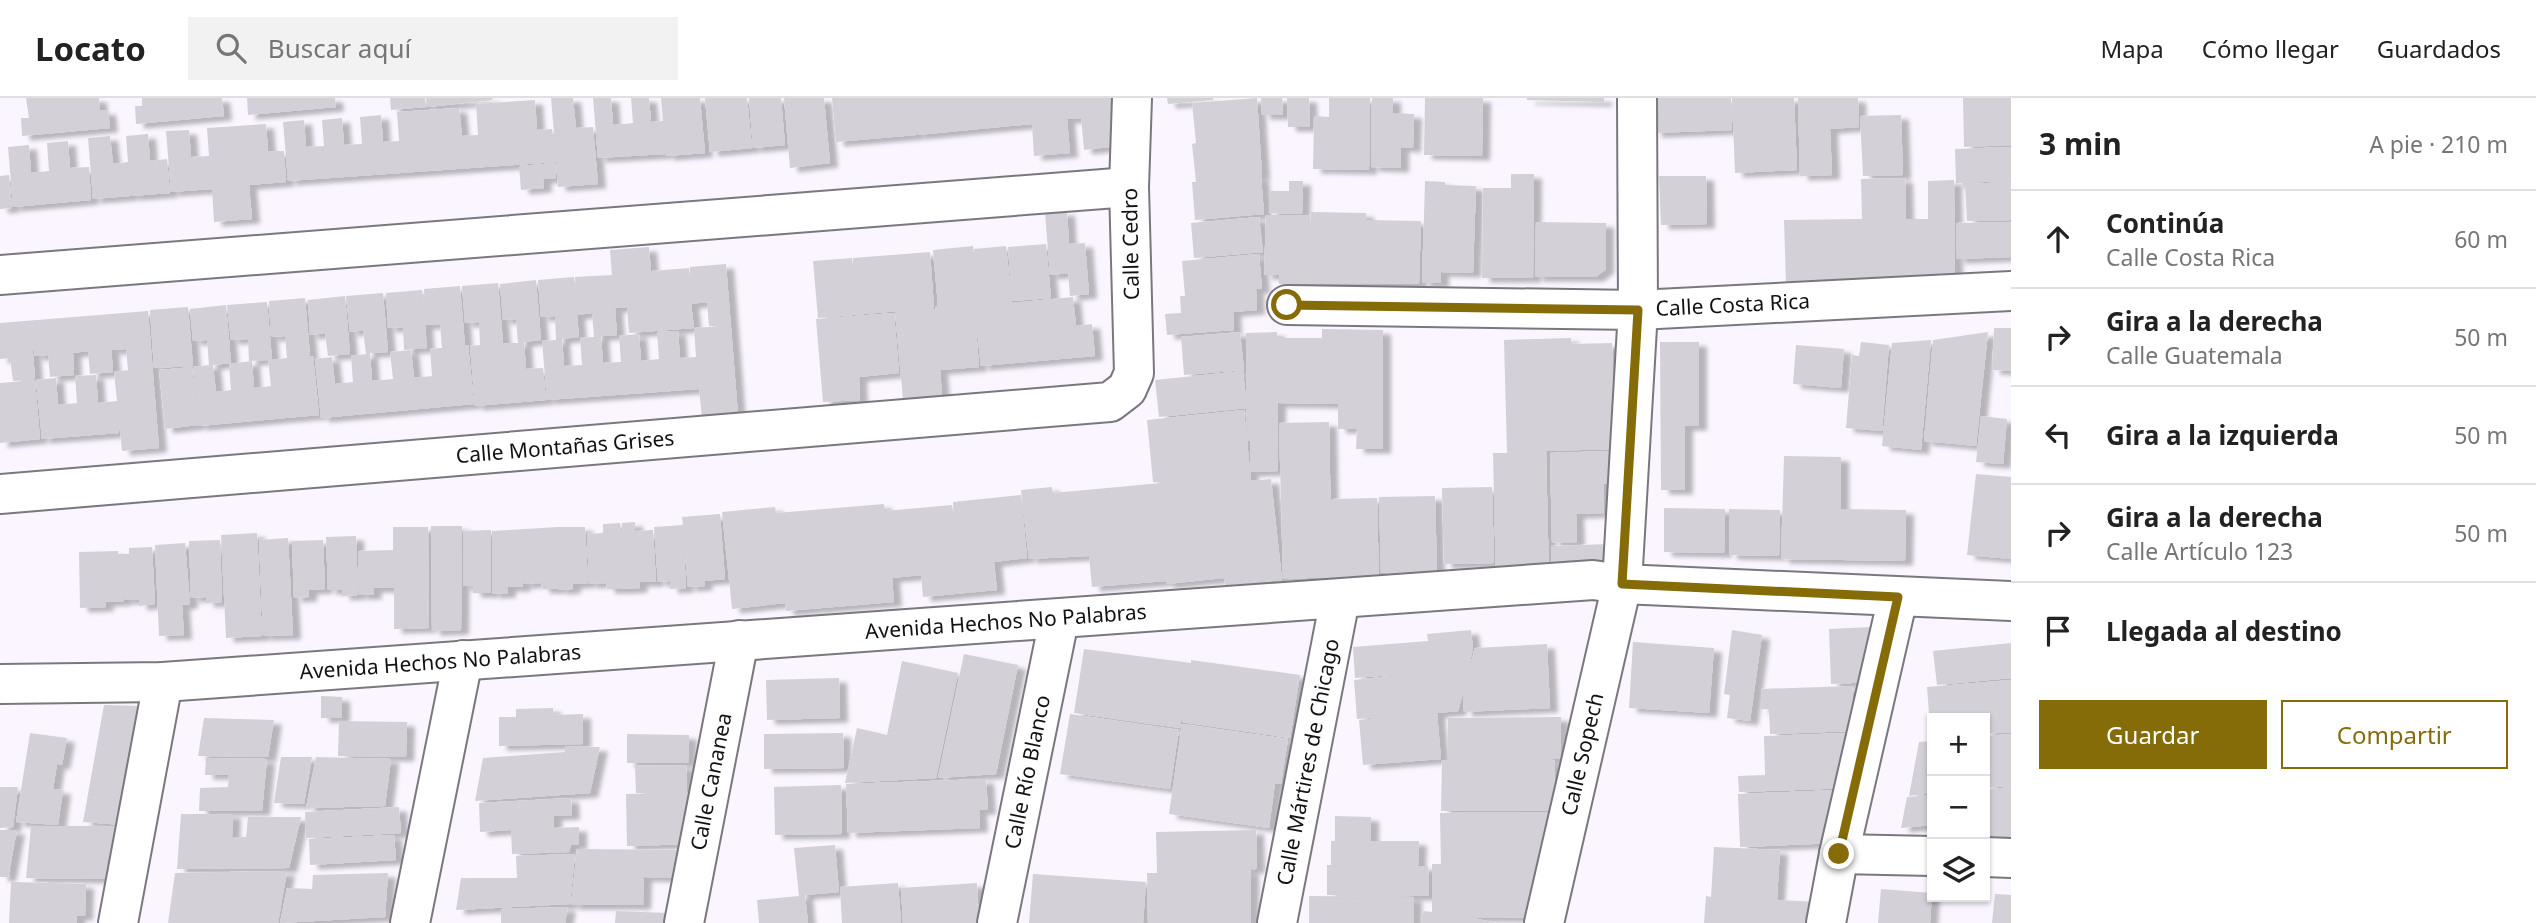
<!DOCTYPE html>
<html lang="es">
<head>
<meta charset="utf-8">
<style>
  :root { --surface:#fff; --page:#f2f2f2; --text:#222; --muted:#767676; --line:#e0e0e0; --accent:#866c09 }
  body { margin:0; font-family:"Noto Sans",sans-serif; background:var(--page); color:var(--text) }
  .controls { position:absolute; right:21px; bottom:21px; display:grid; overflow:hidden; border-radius:0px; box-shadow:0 2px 5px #0004 }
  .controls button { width:63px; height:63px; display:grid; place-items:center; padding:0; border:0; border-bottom:2px solid var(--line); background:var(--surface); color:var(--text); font:35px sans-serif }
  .stop { position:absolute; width:21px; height:21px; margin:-16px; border:5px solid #866c09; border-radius:50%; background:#fff }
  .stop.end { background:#866c09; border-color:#fff; box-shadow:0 2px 7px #0008 }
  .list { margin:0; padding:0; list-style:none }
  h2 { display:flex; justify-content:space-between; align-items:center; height:91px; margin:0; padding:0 28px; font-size:30px }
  h2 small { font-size:23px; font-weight:400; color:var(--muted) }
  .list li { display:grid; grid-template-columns:46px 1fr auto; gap:21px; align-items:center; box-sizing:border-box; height:98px; padding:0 28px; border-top:2px solid var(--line) }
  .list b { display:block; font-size:26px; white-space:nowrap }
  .list p { margin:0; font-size:23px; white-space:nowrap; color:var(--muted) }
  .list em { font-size:23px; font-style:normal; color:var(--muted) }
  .actions { display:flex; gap:14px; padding:21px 28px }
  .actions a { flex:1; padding:16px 0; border:2px solid var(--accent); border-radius:0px; text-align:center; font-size:24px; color:var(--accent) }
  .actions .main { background:var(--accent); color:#fff }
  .icon { flex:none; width:38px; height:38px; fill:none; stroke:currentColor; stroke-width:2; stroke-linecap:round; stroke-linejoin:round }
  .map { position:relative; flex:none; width:2011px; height:825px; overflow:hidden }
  header { display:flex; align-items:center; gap:42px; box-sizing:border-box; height:98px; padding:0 35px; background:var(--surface); border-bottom:2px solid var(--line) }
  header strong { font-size:33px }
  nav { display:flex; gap:38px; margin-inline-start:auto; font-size:24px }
  .search { width:490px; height:63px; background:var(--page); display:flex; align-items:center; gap:18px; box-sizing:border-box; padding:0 24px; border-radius:0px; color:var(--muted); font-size:26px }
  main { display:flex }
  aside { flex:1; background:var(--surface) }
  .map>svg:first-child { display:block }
</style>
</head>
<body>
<header>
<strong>Locato</strong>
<div class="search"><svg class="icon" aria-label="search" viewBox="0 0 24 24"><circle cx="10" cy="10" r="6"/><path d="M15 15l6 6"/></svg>Buscar aquí</div>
<nav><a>Mapa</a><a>Cómo llegar</a><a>Guardados</a></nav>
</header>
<main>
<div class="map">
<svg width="2011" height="825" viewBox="0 0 2011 825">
  <defs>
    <filter id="shadow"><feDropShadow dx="8" dy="4.5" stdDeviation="2" flood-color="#0004"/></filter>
  </defs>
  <rect width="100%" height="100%" fill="#faf5fe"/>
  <path fill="#d4d0d8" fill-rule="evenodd" filter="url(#shadow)" d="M26 0H99L100 13 108 12 110 30 22 38 21 20H29Z
    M142 0H222L224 18 136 26 135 8H142Z
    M247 0H335L336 9 248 17Z
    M390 0H425L426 9 391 12Z
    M426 0H492L493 2 427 9Z
    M551 0H573L576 30 593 29 598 86 558 89 556 64 288 83 283 24 304 22 306 49 324 48 322 22 342 20 344 47 362 46 360 19 381 17 383 44 399 43 397 14 459 10 462 38 478 37 476 6 535 2 537 32 552 31 556 59Z
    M593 0H611L613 27 633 25 631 0H649L651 24 663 23 661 0H700L705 55 666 58 665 42V56L598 60Z
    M705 0H747L752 50 710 54Z
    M749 0H781L785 47 753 50Z
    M784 0H824L830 65 790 70Z
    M832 0H1113L1118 48 1084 52 1081 20 1067 21 1070 55 1034 58 1032 26 917 37 915 11 916 37 836 44Z
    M1167 0H1213V2L1168 6Z
    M1257 0 1262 77 1225 81 1261 78 1264 116 1195 122 1192 84H1196L1192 46 1196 45 1192 5Z
    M1261 0H1282L1283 17H1262Z
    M1287 0H1309L1310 29H1288Z
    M1329 0H1370L1369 72 1313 71 1314 18 1329 19Z
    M1372 0H1393V15L1414 16 1413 50 1401 49V70L1371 69Z
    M1425 0H1483L1482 58 1424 57Z
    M1527 0H1604V4L1527 2Z
    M1653 0H1731L1732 32 1654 35Z
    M1732 0H1794L1797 72 1735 75Z
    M1798 0H1858L1859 29 1830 31 1832 77 1800 78Z
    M1963 0H2011V47L1964 49Z
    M1901 17 1903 77 1863 78 1860 18Z
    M266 26 268 53H284L286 84 249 87 252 121 214 124 212 91 171 94 166 33 189 32 191 59 209 58 207 30Z
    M148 36 150 63 167 61 170 95 131 98 129 80 130 98 93 101 88 40 110 38 113 66 128 64 126 38Z
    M68 43 70 70 89 69 91 102 13 109 8 49 29 47 31 75 49 73 47 45Z
    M2011 49V83L1956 85 1955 51Z
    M555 65 556 80 543 81 544 90 521 92 519 68Z
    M1511 76H1534L1533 180H1482L1483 90H1511Z
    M9 77 12 110 0 111V78Z
    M1659 78H1706L1707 126 1661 127Z
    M1905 80 1906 121H1928V83L1954 82 1955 183 1786 186 1784 122 1862 121 1861 81Z
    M1289 83H1303L1302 116 1269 115V93H1289Z
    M1425 83 1445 84V87L1476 88 1473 175 1441 174V185H1422Z
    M2011 84V122L1967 123 1965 86Z
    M1067 113 1069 146 1085 145 1089 196 1070 198 1068 175 1050 177 1045 115Z
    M1311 114 1366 115V122L1421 123 1419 186H1279V177H1264L1266 117H1310V180Z
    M1259 119 1263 154 1194 160 1191 125Z
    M1536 124 1606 125V171L1596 179H1535Z
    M2011 124V159L1957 161 1956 125Z
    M1046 146 1051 200 1012 203 1008 149Z
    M973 148 975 175 974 151 1006 148 1012 205 1073 199 1076 228 1092 226 1095 258 981 268 974 204 979 269 940 272 942 297 903 301 895 214 935 211V209L938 208 933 152Z
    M649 149 651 173 689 170 690 186V169L726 166 738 317 702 320 699 291 547 302 542 243 556 242 555 218 541 219 538 182 574 179 577 203 575 179 612 177 610 152ZM707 204 709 228H720L694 230 696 259 680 260 678 233 657 234 659 261 641 263 639 236 619 238 621 264 603 265 601 238 617 237 615 210 627 209 629 235 694 230 691 206ZM592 215 594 239 580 240 582 267 564 268 562 241 579 239 577 217Z
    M930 154 934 210 818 220 813 163 852 160 854 179 853 160Z
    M1259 156 1262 191H1256L1257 212 1233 214 1234 232 1167 237 1165 216 1181 215 1180 198H1185L1182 163Z
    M536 182 541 242 524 244 526 271 543 270 546 302 475 308 470 248 480 247 479 224 465 225 462 188 498 185 503 245H518L516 221 503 222 500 186Z
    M460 188 465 248 468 247 474 306 321 320 315 261 332 259 335 286 353 284 351 258 366 256 363 232 350 234 346 198 383 195 388 254 370 255 372 283 393 281 390 254 411 252 414 280 432 278 430 251 442 250 440 226 425 227 427 250 404 252 403 229 388 230 386 195 422 192 425 211 424 191Z
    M345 198 350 256 328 258 325 235 310 237 308 202Z
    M305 200 310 258H313L319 317 199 328 193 269 209 267 207 242 193 243 190 211 226 207 231 265 213 267 216 294 231 292 229 266 252 263 254 290 271 288 268 262 249 263 248 241 231 242 227 207 267 204 272 262 287 260 285 238 271 239 269 203Z
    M188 209 193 268 154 270 150 212Z
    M148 213 159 350 122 353 118 314 119 335 42 341 36 282 56 280 58 307 77 305 75 278 96 277 98 305 117 303 114 274 128 272 126 251 112 252 110 235 113 274 90 276 88 253 73 255 74 277 50 279 48 257 35 258 32 242 35 281 13 283 10 260 0 261V225Z
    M894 215 899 275 859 279 860 302 823 304 816 221Z
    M1994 230H2011V273L1992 272Z
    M1322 231 1383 232V351H1356L1357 331H1338V306L1278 305V373L1250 374V343L1247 342 1246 235 1277 234V240H1322Z
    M1240 234 1244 272 1184 277 1181 239Z
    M1988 234 1976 348 1924 343 1933 242Z
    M1571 240V246L1612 245 1615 351 1546 353 1549 481 1496 482 1493 355H1507L1504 242Z
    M1931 242 1921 352 1882 348 1892 245Z
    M1660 244H1699V328H1685V392H1661Z
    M1861 244 1889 247 1882 333 1846 330 1852 257 1859 258Z
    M1796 247 1844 251 1841 290 1793 286Z
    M192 269 198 327 165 331 159 272Z
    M1243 273 1247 310 1159 319 1155 282Z
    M35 282 40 341 0 345V285Z
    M1244 312 1251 383 1271 381 1282 482 1225 488 1224 480 1167 486 1166 483 1092 489 1089 458 1029 461 1021 392 1052 389 1053 395 1161 385 1153 384 1147 322Z
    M1981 318 2007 321 2003 366 1976 364Z
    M1329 324 1331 428 1332 401 1377 400 1379 486 1333 487V479L1283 481 1279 325Z
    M1609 353 1610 385 1604 386V415L1576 416 1577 444 1552 445 1550 355Z
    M1784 358 1841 359V411L1906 412 1905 463 1781 461Z
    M1976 376 2011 379V461L1967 457Z
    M1492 389 1494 465 1444 466 1442 390Z
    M1021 397 1027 460 994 464 997 492 923 499 921 477 892 480 894 504 786 513 785 505 732 511 722 414 775 409 776 415 884 406 885 413 952 407 954 426 953 404Z
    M1435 398 1437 473 1381 475 1379 399Z
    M1664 410 1725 411 1724 455 1664 454Z
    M1729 411 1780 412 1779 458 1729 457Z
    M720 416 725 481 704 483 705 488 688 489 683 435 686 490 670 491V483L658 484 654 429 683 427 682 419Z
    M635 424V433L653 432 656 484H639L640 490 624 491H607L606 485 589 486 587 436 603 435V426L620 425 623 448 622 425Z
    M431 428H462L461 532 432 533Z
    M393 429H428L429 530 394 531V490H373L374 497H359L358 453 393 452Z
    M558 429H585L588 485 573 486V491L559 492 558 466V491H542L541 485 524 486 522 456 523 489H508V495L492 496V433Z
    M491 432V495H473V488H463V433Z
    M257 435 262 538 226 540 221 437Z
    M356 438 358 497 342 498V492H328L326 439Z
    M288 440 293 537 263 538 259 442Z
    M220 442 222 504 206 505V499L191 500 189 443Z
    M323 442 325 491 309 492V499L294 500 292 443Z
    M185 445 190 506 182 507 184 537 159 538 155 447Z
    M1610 446 1611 477 1552 480 1551 448Z
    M152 449 155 506 139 508V501L125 502 124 485V503L105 504 106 509 80 510 79 454 118 453V456H129V450Z
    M1871 529 1872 584 1831 586 1829 531Z
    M1471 532 1473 551 1464 589 1475 550 1547 546 1550 610 1464 614 1463 595 1458 613 1437 615 1441 661 1363 667 1359 622 1431 615 1357 621 1354 582 1428 574 1355 580 1353 549 1428 543 1427 536Z
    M1732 532 1762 537 1750 623 1727 620 1730 597 1724 596Z
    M1633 544 1714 550 1709 615 1629 610Z
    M2011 545V580L1937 587 1933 553Z
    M1084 551 1191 565V562L1300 577 1290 640 1182 624 1188 575 1180 630 1074 615Z
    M964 556 1018 567 996 676 938 680Z
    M902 563 958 575 936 680 845 685 857 630 887 637Z
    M839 580 840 620 767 622 766 582Z
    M2011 582V634L1985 636V620H1932V628H1930L1927 589Z
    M1852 588 1854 633 1770 636 1769 611H1761V591Z
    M321 598 342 599V620H321Z
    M104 607 143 608 124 727 83 724Z
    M553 610V617L583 616V646L499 648V619H516V611Z
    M1070 616 1179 632 1170 691 1060 676Z
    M1561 619 1560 661H1508L1555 662V713H1441L1442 662H1448V620Z
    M204 620 274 622 268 659 198 658Z
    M339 623 407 624 406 659 338 658Z
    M1182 626 1288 641 1281 686 1275 685 1269 730 1169 716Z
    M30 635 67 640 62 667 57 666 53 691 63 692 58 727 16 724Z
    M843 635 844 670 764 671V636Z
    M1847 635 1849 690 1739 694 1738 678 1765 677 1764 638Z
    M627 636 689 637 688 665H627Z
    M2011 636V688L1985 690V638Z
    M1932 643V695L1909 698 1919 644Z
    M565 648 600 649 590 695 475 703 483 660 565 654Z
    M281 659H312L304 706 274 705Z
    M316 659 391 661 385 708 306 710Z
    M206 660 267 661 262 713H199L200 690 228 689 229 677H205Z
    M686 667 687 694H695L696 746 627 748 626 696 664 695H636L635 668Z
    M986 681 988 712H979L980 730 848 735 846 686Z
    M841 687 842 736 775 737 774 689Z
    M0 689H18L13 729 0 730Z
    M2011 689V740L1985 742V692Z
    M1838 692 1839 745 1740 749 1738 696Z
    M1932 697V727L1901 730 1907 699Z
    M571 700 572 717 554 718V730L579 729V747H571L569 754 512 756 511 732 480 734 479 705Z
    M399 709 401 735 306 740 305 714Z
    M1554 714 1539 820 1469 819 1496 825H1421L1423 813 1432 814V766H1441L1440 715Z
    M181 716H233L232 739H246L248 719H301L289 770 177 771Z
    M1335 718 1371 719V743H1419L1418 768H1428L1429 798 1327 797V767H1331V743H1335Z
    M31 728H115L107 781 26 780Z
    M0 732H17L8 779H0Z
    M1256 732 1257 771 1171 773 1251 772V825H1148L1147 775H1157L1156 734Z
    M394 737 396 762 310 767 309 741Z
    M835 747 839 794 805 797 808 825H759L757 802 799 798 794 750Z
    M1714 749 1780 752 1777 801 1718 799 1821 804 1820 825H1704L1706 798 1711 799Z
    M577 751 690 752 683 780 644 779 643 807H571Z
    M575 756 570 806 456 812 461 780H517L516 758Z
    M287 773 278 825H168L175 775Z
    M388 775 385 819 280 825 287 790 312 791 313 777Z
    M1033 776 1146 784 1143 825H1029Z
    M11 784 86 786 85 818H77V825H9Z
    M898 785 901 825H842L840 789Z
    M977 785 979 825H903L901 790Z
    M1881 791 1932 795 1930 825H1878Z
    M1995 796 2011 797V825H1992Z
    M1309 798 1414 799V825H1309Z
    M568 809 565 825H501V811Z
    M616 813 668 815V825H615Z"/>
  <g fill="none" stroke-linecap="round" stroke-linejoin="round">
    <g stroke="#7b777f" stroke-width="42">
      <g id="street">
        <path d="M0 177 1129 89"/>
        <path id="s1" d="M1287 207 1638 212 2011 193"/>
        <path id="s2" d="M0 396 1110 304 1127 291 1134 275 1129 89 1132 0"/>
        <path d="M1622 486 1638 212 1637 0"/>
        <path d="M1839 756 1932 758"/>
        <path d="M1985 759 2011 760"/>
        <path d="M118 825 163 584"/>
        <path d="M410 825 463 562"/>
        <path id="s3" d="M684 825 739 542"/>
        <path id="s4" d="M997 825 1059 522"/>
        <path id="s5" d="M1277 825 1340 501"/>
        <path d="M1826 825 1839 756 1898 499"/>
      </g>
    </g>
    <g stroke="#7b777f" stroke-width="42">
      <g id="secondary">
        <path id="s6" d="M0 586 163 584 1593 482 1622 486 2011 503"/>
        <path id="s7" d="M1544 825 1622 486"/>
      </g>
    </g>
    <use href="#street" stroke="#fff" stroke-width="38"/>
    <use href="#secondary" stroke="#fff" stroke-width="38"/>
  </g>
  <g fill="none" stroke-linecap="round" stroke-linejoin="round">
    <path stroke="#866c09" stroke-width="9" d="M1287 207 1638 212 1622 486 1898 499 1839 756"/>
  </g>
  <g text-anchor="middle" stroke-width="5" stroke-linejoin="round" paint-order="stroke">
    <g font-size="21" fill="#131114" stroke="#fff">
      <text transform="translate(1131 146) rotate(-91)" y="7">Calle Cedro</text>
      <text dy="7" stroke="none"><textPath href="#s1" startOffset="446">Calle Costa Rica</textPath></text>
      <text dy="7" stroke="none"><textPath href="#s2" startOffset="567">Calle Montañas Grises</textPath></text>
      <text dy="7" stroke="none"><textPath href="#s6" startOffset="1008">Avenida Hechos No Palabras</textPath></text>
      <text dy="7" stroke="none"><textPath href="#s6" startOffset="441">Avenida Hechos No Palabras</textPath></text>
      <text dy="7" stroke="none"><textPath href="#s7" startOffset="173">Calle Sopech</textPath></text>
      <text dy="7" stroke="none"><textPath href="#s5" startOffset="164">Calle Mártires de Chicago</textPath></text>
      <text dy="7" stroke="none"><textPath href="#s4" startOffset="154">Calle Río Blanco</textPath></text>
      <text dy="7" stroke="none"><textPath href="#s3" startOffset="144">Calle Cananea</textPath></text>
    </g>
  </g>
</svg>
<div class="controls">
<button>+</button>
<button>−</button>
<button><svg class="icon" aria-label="layers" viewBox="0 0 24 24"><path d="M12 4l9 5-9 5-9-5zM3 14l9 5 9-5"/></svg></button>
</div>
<div class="stop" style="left:1287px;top:207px"></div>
<div class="stop end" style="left:1839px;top:756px"></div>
</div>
<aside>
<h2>3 min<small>A pie · 210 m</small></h2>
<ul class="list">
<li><svg class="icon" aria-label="ahead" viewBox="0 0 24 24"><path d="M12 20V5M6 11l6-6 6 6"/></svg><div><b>Continúa</b><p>Calle Costa Rica</p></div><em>60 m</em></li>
<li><svg class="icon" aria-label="right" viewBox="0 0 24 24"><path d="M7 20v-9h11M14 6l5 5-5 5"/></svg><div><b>Gira a la derecha</b><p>Calle Guatemala</p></div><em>50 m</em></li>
<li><svg class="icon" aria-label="left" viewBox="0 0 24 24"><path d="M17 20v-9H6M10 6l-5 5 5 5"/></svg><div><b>Gira a la izquierda</b></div><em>50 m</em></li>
<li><svg class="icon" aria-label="right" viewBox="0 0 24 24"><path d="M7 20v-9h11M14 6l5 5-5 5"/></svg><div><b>Gira a la derecha</b><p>Calle Artículo 123</p></div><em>50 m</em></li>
<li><svg class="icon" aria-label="arrive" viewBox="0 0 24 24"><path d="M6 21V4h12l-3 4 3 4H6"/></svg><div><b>Llegada al destino</b></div></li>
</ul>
<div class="actions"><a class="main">Guardar</a><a>Compartir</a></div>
</aside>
</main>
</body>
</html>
